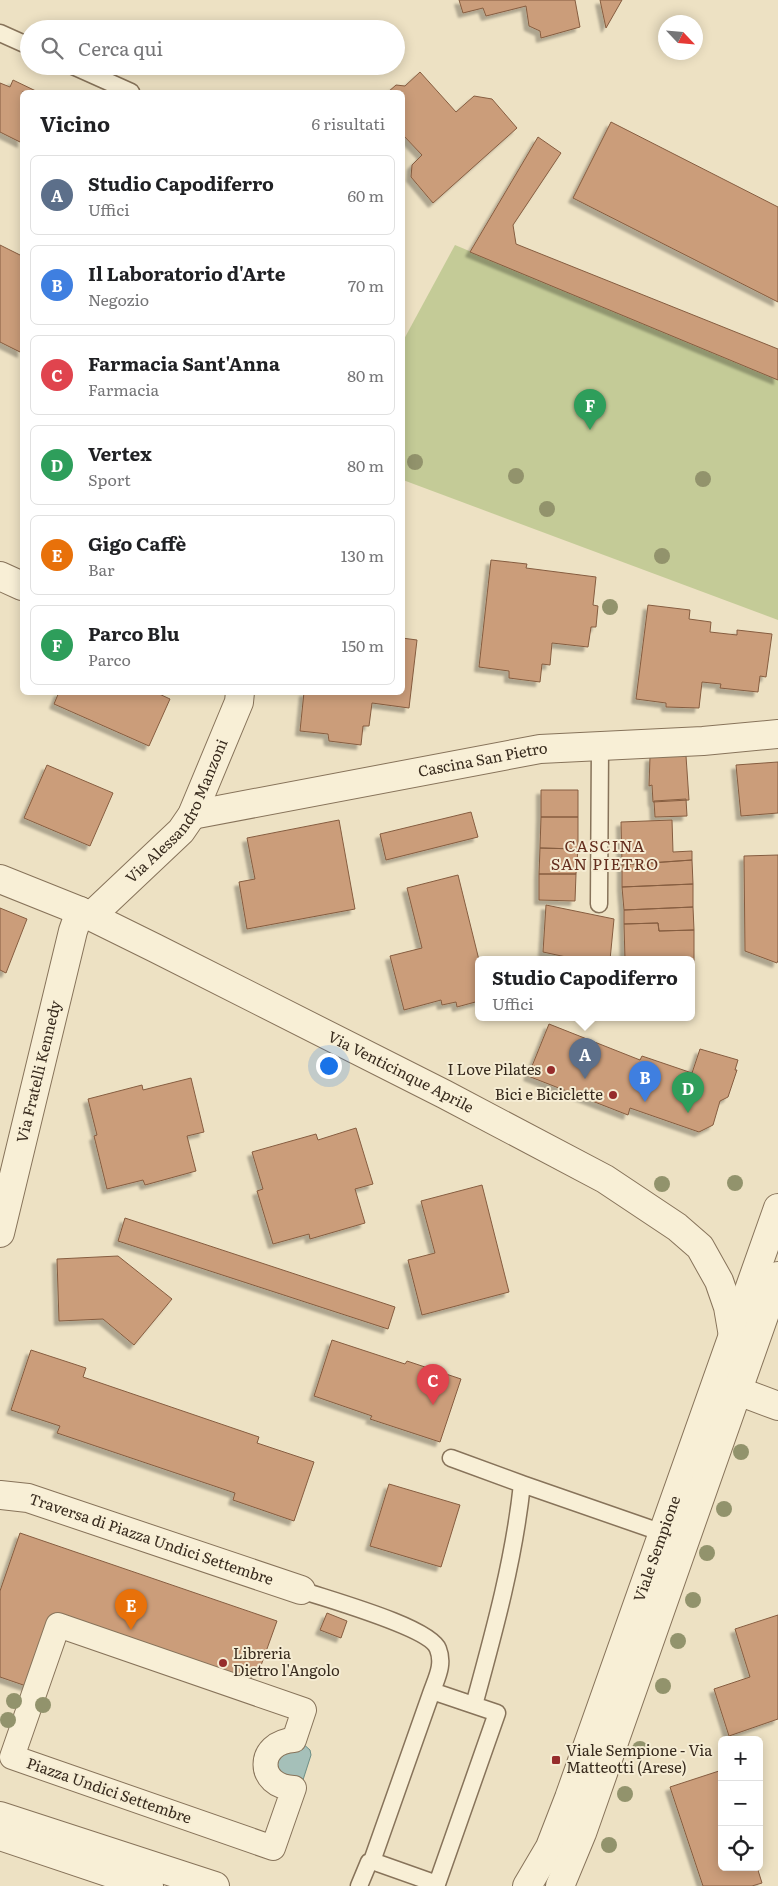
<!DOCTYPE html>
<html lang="it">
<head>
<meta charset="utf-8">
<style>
  :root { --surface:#fff; --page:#f6f6f6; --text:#202124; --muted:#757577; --line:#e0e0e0; --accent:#0f766e }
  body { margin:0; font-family:Literata,serif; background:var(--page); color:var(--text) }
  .controls { position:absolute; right:15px; bottom:15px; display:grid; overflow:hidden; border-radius:8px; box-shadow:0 2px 12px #0003 }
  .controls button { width:45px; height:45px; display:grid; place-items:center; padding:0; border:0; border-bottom:1px solid var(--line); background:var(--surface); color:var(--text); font:25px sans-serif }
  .compass { position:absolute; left:658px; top:15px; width:45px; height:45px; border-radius:50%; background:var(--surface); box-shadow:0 2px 12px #0003; rotate:116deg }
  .you { position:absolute; left:328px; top:1065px; width:18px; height:18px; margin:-12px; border:4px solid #fff; border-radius:50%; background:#1a73e8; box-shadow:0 0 0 8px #1a73e833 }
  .badge { display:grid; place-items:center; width:32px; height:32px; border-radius:50%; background:var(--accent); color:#fff; font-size:16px; font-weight:700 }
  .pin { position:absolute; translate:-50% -41px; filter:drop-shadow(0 1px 2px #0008) }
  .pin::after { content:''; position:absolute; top:26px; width:18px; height:15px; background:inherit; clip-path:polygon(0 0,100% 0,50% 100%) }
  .popup { position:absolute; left:475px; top:956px; width:220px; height:65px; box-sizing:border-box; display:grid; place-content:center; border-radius:8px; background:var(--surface); filter:drop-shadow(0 1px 4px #0005); font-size:16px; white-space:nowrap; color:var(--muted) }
  .popup b { font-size:19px; color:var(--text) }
  .popup::after { content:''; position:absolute; left:50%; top:100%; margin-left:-10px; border:10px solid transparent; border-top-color:var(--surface) }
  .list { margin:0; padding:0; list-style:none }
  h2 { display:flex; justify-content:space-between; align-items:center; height:65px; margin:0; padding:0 20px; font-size:21px }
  h2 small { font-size:16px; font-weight:400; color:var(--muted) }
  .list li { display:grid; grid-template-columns:32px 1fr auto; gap:15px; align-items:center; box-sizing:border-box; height:80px; margin:0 10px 10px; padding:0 10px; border:1px solid var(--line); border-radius:8px }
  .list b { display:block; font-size:19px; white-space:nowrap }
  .list p { margin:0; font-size:16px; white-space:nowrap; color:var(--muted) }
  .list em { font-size:16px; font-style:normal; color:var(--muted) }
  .icon { flex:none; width:28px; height:28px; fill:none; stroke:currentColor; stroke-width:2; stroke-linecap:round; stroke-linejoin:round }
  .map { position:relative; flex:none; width:778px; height:1886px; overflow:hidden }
  .search { position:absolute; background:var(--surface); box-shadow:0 2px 12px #0003; left:20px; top:20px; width:385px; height:55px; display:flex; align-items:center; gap:12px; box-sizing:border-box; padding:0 18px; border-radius:28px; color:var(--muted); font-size:19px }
  .panel { position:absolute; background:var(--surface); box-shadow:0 2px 12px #0003; left:20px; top:90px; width:385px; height:605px; border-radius:8px }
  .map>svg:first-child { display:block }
</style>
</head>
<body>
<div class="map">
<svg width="778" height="1886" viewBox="0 0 778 1886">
  <defs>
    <filter id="shadow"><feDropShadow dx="-4.5" dy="4.5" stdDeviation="1" flood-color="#0004"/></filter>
  </defs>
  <rect width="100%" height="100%" fill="#ede1c3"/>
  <path fill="#c4cb97" d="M455 245 778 380V620L403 480V341Z"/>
  <path fill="#a5c0b9" stroke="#6c8e86" d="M301 1742 310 1750 311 1755 302 1783 294 1788 266 1757Z"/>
  <path fill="#cb9d7a" stroke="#865d40" filter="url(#shadow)" d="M459 0H575L580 27 541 38 540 31 529 26 526 6 486 16 483 8 463 13Z
    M600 0H622L606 28Z
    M420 72 456 112 474 96 492 99 517 128 433 203 411 177 412 165 422 155 402 134V92H388L396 85 405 86Z
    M13 80 38 92H22V143L0 132V83L10 87Z
    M611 122 778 207V302L573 198Z
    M538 137 561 153 513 225 516 244 778 349V380L470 252Z
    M0 245 22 256V353L0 342Z
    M491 560 527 564 526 568 596 577 593 605 598 606 596 627H591L588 647 552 643 550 665 542 664 540 682 509 678V671L479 667Z
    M648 605 690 610 689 619 711 622 710 632 737 635V630L772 634 766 677 760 676 758 692 720 688 721 684 702 682 699 708 666 707V703L636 699Z
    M402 638 417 640 409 708 372 703 369 726H363L361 745 329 741 328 734 300 731 304 692H402Z
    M59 692H155L170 699 149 746 54 704Z
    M686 756 689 800 653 802 652 785 649 786 650 757Z
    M778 762V813L741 816 736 765Z
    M47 765 113 793 90 846 24 818Z
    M541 790H578V817H541Z
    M686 799 687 816 655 817 654 801Z
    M471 812 478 837 386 860 380 834Z
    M541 817H578V849L540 848Z
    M339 820 355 909 247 929 239 882 255 879 247 838Z
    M672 820 673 852 692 851V860L622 865 621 822Z
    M540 848 578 849 576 874H539Z
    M778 855V960L777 963 745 951 744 856Z
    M692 860 693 884 622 887V865Z
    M539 874H576L575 901 539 900Z
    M458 875 479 960V1001L457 1007 456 1002 442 1005 441 1000 404 1010 390 956 422 948 407 888Z
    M693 884V907L624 910 622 887Z
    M546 905 614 919 610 960H580L543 952Z
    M693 907 694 930 659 931 658 923 624 924V910Z
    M0 908 27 919 6 973 0 970Z
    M658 923 659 931 694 930V981L691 996V960H625L624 924Z
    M549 1024 640 1060 642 1056 692 1073 700 1049 738 1060 735 1070H737L728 1097 720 1101 713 1125 699 1132 630 1108 628 1115 528 1076Z
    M191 1078 204 1132 187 1136 196 1171 145 1185 143 1180 107 1189 94 1136 97 1135 88 1099 142 1085 143 1090Z
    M356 1128 373 1184 355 1189 365 1223 310 1239 309 1234 273 1244 257 1191 263 1189 252 1152 316 1134 318 1140Z
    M482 1185 509 1292 422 1315 408 1260 435 1253 421 1201Z
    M125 1218 395 1307 388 1329 118 1241Z
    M118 1256 172 1299 134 1345 103 1319 59 1321 57 1259Z
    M332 1340 405 1364 407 1361 461 1379 440 1442 370 1419 372 1416 314 1396Z
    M31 1350 86 1368 83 1377 259 1437 257 1443 314 1462 294 1521 233 1500 235 1493 57 1433 60 1426 11 1410Z
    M389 1484 460 1505 441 1567 370 1546Z
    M20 1533 277 1621 259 1671 254 1669 249 1684 66 1622 32 1688 0 1677V1591Z
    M327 1613 347 1621 341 1638 320 1630Z
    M778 1615V1719L729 1736 714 1689 750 1677 735 1629Z
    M722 1770V1867H757L762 1883 752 1886H703L670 1787Z"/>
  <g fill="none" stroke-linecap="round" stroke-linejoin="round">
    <g stroke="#87735a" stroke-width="19">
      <path id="service" d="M0 33 29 46
        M73 66 131 92
        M599 904 600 745
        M451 1458 522 1484C514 1560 494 1632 474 1705
        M522 1484 663 1533
        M301 1590C326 1599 430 1627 438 1649 444 1664 437 1677 432 1691
        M432 1691 497 1713 437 1884 372 1861Z
        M359 1886 369 1862 372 1861"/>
    </g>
    <g stroke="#87735a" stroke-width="26">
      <path id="pedestrian" d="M58 1625 304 1710 294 1740C256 1742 256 1787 294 1788L273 1848 12 1757Z"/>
    </g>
    <g stroke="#87735a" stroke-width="30">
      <g id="minor">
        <path d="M0 576 22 586"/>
        <path id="s1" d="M192 815 540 749 703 741 778 734"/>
        <path id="s2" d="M0 879 80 911 155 948 444 1094 605 1179 677 1227 700 1247 719 1281 728 1307 733 1336"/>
        <path id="s3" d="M91 916 181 831 192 815 239 702 240 692"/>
        <path id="s4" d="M0 1233 73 931 80 911"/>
        <path d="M738 1391 778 1406"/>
        <path id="s5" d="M0 1495 28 1498 301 1590"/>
        <path d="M0 1816 215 1886"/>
        <path d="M0 1836 149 1886"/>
        <path id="s6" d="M527 1886 550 1847 569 1798 778 1208"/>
        <path d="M560 1886 582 1833 778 1276"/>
      </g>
    </g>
    <use href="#service" stroke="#f8efd6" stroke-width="16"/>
    <use href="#pedestrian" stroke="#f8efd6" stroke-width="24"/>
    <use href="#minor" stroke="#f8efd6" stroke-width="28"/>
  </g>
  <g fill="#92936c">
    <circle cx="415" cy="462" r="8"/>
    <circle cx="516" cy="476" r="8"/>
    <circle cx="703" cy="479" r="8"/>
    <circle cx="547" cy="509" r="8"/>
    <circle cx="662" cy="556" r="8"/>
    <circle cx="610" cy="607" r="8"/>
    <circle cx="735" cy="1183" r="8"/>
    <circle cx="662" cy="1184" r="8"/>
    <circle cx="741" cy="1452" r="8"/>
    <circle cx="724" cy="1509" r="8"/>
    <circle cx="707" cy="1553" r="8"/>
    <circle cx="693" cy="1600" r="8"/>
    <circle cx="678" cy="1641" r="8"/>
    <circle cx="663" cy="1686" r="8"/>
    <circle cx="14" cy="1701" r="8"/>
    <circle cx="43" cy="1705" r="8"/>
    <circle cx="8" cy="1720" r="8"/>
    <circle cx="640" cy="1749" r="8"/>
    <circle cx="625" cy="1794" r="8"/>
    <circle cx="609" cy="1845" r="8"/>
  </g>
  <g fill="#962c2b" stroke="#f5ecd3" stroke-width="2">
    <circle cx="551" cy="1070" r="5"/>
    <circle cx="613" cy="1095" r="5"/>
    <circle cx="223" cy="1663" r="5"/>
    <rect x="551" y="1755" width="10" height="10" rx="2.5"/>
  </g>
  <g text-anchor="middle" stroke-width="4" stroke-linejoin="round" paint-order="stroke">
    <g font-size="15" fill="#382b1e" stroke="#f5ecd3">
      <text dy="5" stroke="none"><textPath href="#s1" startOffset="296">Cascina San Pietro</textPath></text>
      <text dy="5" stroke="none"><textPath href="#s3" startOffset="138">Via Alessandro Manzoni</textPath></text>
      <text dy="5" stroke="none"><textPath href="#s4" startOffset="166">Via Fratelli Kennedy</textPath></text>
      <text dy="5" stroke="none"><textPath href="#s2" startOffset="445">Via Venticinque Aprile</textPath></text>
      <text dy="5" stroke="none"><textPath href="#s5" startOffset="158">Traversa di Piazza Undici Settembre</textPath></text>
      <text dy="5" stroke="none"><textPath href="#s6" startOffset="362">Viale Sempione</textPath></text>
      <text transform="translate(109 1791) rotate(19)" y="5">Piazza Undici Settembre</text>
    </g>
    <g font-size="15" fill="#382b1e" stroke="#f5ecd3" text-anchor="end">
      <text x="541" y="1075">I Love Pilates</text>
      <text x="603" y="1100">Bici e Biciclette</text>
      <text x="233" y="1659" text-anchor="start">Libreria<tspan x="233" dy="17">Dietro l'Angolo</tspan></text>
      <text x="566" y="1756" text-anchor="start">Viale Sempione - Via<tspan x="566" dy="17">Matteotti (Arese)</tspan></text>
    </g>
    <g font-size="16" letter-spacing="1" fill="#642e1e" stroke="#f5ecd3">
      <text x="605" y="852">CASCINA<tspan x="605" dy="18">SAN PIETRO</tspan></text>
    </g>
  </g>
</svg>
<div class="controls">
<button>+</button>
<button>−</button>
<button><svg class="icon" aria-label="locate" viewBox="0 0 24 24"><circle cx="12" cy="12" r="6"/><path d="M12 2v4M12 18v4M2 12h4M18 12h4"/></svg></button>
</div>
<svg class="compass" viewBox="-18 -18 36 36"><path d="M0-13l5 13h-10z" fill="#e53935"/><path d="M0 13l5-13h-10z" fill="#757577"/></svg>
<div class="you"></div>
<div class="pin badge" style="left:585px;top:1079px;background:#5c6f8a">A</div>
<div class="popup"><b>Studio Capodiferro</b>Uffici</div>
<div class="pin badge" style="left:645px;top:1102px;background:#3f7fe0">B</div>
<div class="pin badge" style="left:433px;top:1405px;background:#e0444e">C</div>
<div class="pin badge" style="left:688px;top:1113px;background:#2e9e5b">D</div>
<div class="pin badge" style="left:131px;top:1630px;background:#e8710a">E</div>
<div class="pin badge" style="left:590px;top:430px;background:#2e9e5b">F</div>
<div class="search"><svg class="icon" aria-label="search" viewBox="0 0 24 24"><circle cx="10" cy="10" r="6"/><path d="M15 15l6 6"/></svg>Cerca qui</div>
<section class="panel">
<h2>Vicino<small>6 risultati</small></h2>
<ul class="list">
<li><span class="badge" style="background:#5c6f8a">A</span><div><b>Studio Capodiferro</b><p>Uffici</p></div><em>60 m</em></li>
<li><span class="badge" style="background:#3f7fe0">B</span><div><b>Il Laboratorio d'Arte</b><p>Negozio</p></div><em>70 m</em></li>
<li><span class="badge" style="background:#e0444e">C</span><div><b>Farmacia Sant'Anna</b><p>Farmacia</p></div><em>80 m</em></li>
<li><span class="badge" style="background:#2e9e5b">D</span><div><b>Vertex</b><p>Sport</p></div><em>80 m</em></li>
<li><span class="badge" style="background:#e8710a">E</span><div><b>Gigo Caffè</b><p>Bar</p></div><em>130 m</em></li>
<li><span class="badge" style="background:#2e9e5b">F</span><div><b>Parco Blu</b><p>Parco</p></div><em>150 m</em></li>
</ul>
</section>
</div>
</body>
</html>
